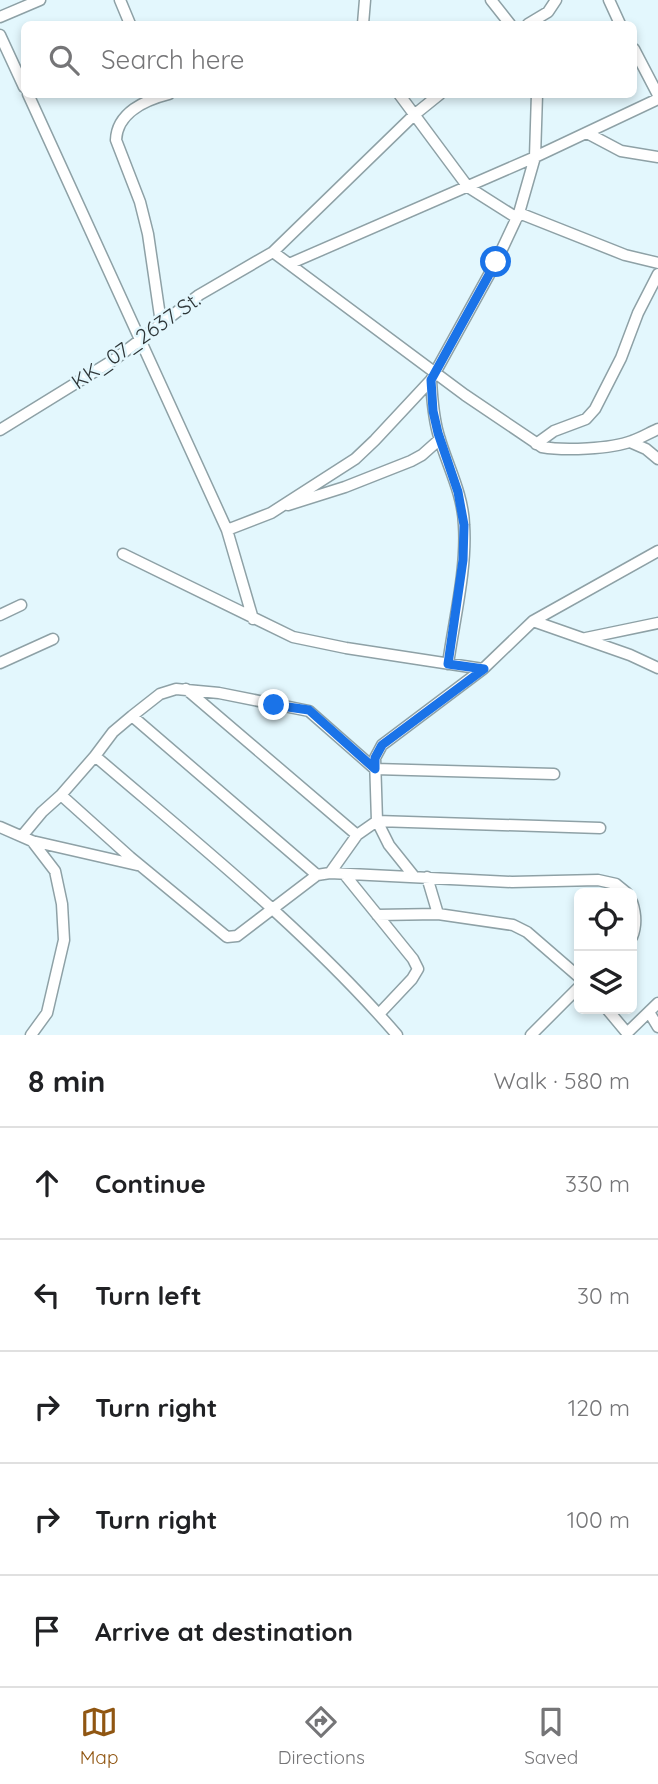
<!DOCTYPE html>
<html lang="en">
<head>
<meta charset="utf-8">
<style>
  :root { --surface:#fff; --page:#f2f2f2; --text:#202124; --muted:#757577; --line:#e0e0e0; --accent:#905612 }
  body { margin:0; font-family:Quicksand,sans-serif; background:var(--page); color:var(--text) }
  .controls { position:absolute; right:21px; bottom:21px; display:grid; overflow:hidden; border-radius:10px; box-shadow:0 4px 10px #0003 }
  .controls button { width:63px; height:63px; display:grid; place-items:center; padding:0; border:0; border-bottom:2px solid var(--line); background:var(--surface); color:var(--text); font:35px sans-serif }
  .stop { position:absolute; width:21px; height:21px; margin:-16px; border:5px solid #1a73e8; border-radius:50%; background:#fff }
  .stop.end { background:#1a73e8; border-color:#fff; box-shadow:0 2px 7px #0008 }
  .list { margin:0; padding:0; list-style:none }
  h2 { display:flex; justify-content:space-between; align-items:center; height:91px; margin:0; padding:0 28px; font-size:30px }
  h2 small { font-size:23px; font-weight:400; color:var(--muted) }
  .list li { display:grid; grid-template-columns:46px 1fr auto; gap:21px; align-items:center; box-sizing:border-box; height:112px; padding:0 28px; border-top:2px solid var(--line) }
  .list b { display:block; font-size:26px; white-space:nowrap }
  .list em { font-size:23px; font-style:normal; color:var(--muted) }
  .icon { flex:none; width:38px; height:38px; fill:none; stroke:currentColor; stroke-width:2; stroke-linecap:round; stroke-linejoin:round }
  .map { position:relative; flex:none; width:658px; height:1035px; overflow:hidden }
  .search { position:absolute; background:var(--surface); box-shadow:0 4px 10px #0003; left:21px; right:21px; top:21px; height:77px; display:flex; align-items:center; gap:18px; box-sizing:border-box; padding:0 24px; border-radius:10px; color:var(--muted); font-size:26px }
  .sheet { height:651px; background:var(--surface) }
  nav { display:flex; justify-content:space-around; align-items:center; box-sizing:border-box; height:98px; border-top:2px solid var(--line); background:var(--surface); font-size:19px; color:var(--muted) }
  nav a { display:grid; justify-items:center; gap:4px }
  nav .on { color:var(--accent) }
  .map>svg:first-child { display:block }
</style>
</head>
<body>
<div class="map">
<svg width="658" height="1035" viewBox="0 0 658 1035">
  <rect width="100%" height="100%" fill="#e3f7fd"/>
  <g fill="none" stroke-linecap="round" stroke-linejoin="round">
    <g stroke="#8ea1a6" stroke-width="13">
      <path id="minor" d="M120 0 130 24
        M491 0 510 24
        M609 0 620 24
        M0 17 40 0
        M363 24 365 0
        M528 24 548 12 556 0
        M0 35 24 87
        M634 49 658 95
        M28 94 227 530 253 619
        M399 94 468 187 517 218
        M587 133 621 151 658 157
        M519 213 625 255 658 263
        M273 252 465 395 542 447C564 451 611 449 632 441 641 438 649 433 658 429
        M289 264 535 157 658 99
        M161 323 148 234 140 202 116 140C117 113 145 100 169 94
        M431 380C432 398 433 415 438 433 446 463 463 493 464 525 467 569 454 620 448 664
        M0 430 115 359 199 295 273 252 414 115 440 94
        M630 442 646 449 658 459
        M536 444 554 431 586 419 595 409 621 358 638 313 658 274
        M288 505 345 487 411 461 422 455 440 439
        M227 530 271 513 355 459 375 440 431 380 496 262 519 213 535 157 537 94
        M123 554 293 637 346 648 483 669 533 621 658 551
        M0 615 21 605
        M533 621 630 655 658 668
        M586 638 658 623
        M0 663 53 639
        M186 689 357 835
        M132 716 160 694 176 689 219 693 309 711 375 769 554 774
        M95 756 61 795 130 857 227 937 237 936 317 875 330 873 512 882 598 880 616 884 627 893
        M0 827 32 841 137 865
        M22 836 42 812 61 795
        M330 873 357 835 377 821 600 828
        M317 875 132 716 113 732 95 756C199 845 307 931 397 1035
        M345 875 413 959 418 969 412 979 379 1014
        M413 875 389 845 377 821 375 758 382 745 483 669
        M427 877 438 914
        M632 902C636 914 637 925 632 937
        M377 915 438 914 513 925 527 932 579 977
        M607 1009 627 1033 658 1003
        M649 1012 658 1027
        M31 1035 47 1013 64 940 62 904 55 871 32 841
        M531 1035 579 987"/>
    </g>
    <use href="#minor" stroke="#fff" stroke-width="10"/>
  </g>
  <g fill="none" stroke-linecap="round" stroke-linejoin="round">
    <path stroke="#1a73e8" stroke-width="9" d="M274 705 309 710 375 769V758L382 745 484 669 448 664 463 560 464 525 458 492 438 433 433 411 431 380 496 262"/>
  </g>
  <g text-anchor="middle" stroke-width="5" stroke-linejoin="round" paint-order="stroke">
    <g font-size="21" fill="#2d3537" stroke="#e3f7fd">
      <text transform="translate(136 341) rotate(-35)" y="7">KK_07_2637 St.</text>
    </g>
  </g>
</svg>
<div class="controls">
<button><svg class="icon" aria-label="locate" viewBox="0 0 24 24"><circle cx="12" cy="12" r="6"/><path d="M12 2v4M12 18v4M2 12h4M18 12h4"/></svg></button>
<button><svg class="icon" aria-label="layers" viewBox="0 0 24 24"><path d="M12 4l9 5-9 5-9-5zM3 14l9 5 9-5"/></svg></button>
</div>
<div class="stop" style="left:496px;top:262px"></div>
<div class="stop end" style="left:274px;top:705px"></div>
<div class="search"><svg class="icon" aria-label="search" viewBox="0 0 24 24"><circle cx="10" cy="10" r="6"/><path d="M15 15l6 6"/></svg>Search here</div>
</div>
<section class="sheet">
<h2>8 min<small>Walk · 580 m</small></h2>
<ul class="list">
<li><svg class="icon" aria-label="ahead" viewBox="0 0 24 24"><path d="M12 20V5M6 11l6-6 6 6"/></svg><div><b>Continue</b></div><em>330 m</em></li>
<li><svg class="icon" aria-label="left" viewBox="0 0 24 24"><path d="M17 20v-9H6M10 6l-5 5 5 5"/></svg><div><b>Turn left</b></div><em>30 m</em></li>
<li><svg class="icon" aria-label="right" viewBox="0 0 24 24"><path d="M7 20v-9h11M14 6l5 5-5 5"/></svg><div><b>Turn right</b></div><em>120 m</em></li>
<li><svg class="icon" aria-label="right" viewBox="0 0 24 24"><path d="M7 20v-9h11M14 6l5 5-5 5"/></svg><div><b>Turn right</b></div><em>100 m</em></li>
<li><svg class="icon" aria-label="arrive" viewBox="0 0 24 24"><path d="M6 21V4h12l-3 4 3 4H6"/></svg><div><b>Arrive at destination</b></div></li>
</ul>
</section>
<nav>
<a class="on"><svg class="icon" aria-label="map" viewBox="0 0 24 24"><path d="M3 6l6-2 6 2 6-2v14l-6 2-6-2-6 2zM9 4v14M15 6v14"/></svg>Map</a>
<a><svg class="icon" aria-label="directions" viewBox="0 0 24 24"><path d="M12 3l9 9-9 9-9-9zM9 14v-3h6M13 9l2 2-2 2"/></svg>Directions</a>
<a><svg class="icon" aria-label="saved" viewBox="0 0 24 24"><path d="M7 4h10v16l-5-4-5 4z"/></svg>Saved</a>
</nav>
</body>
</html>
